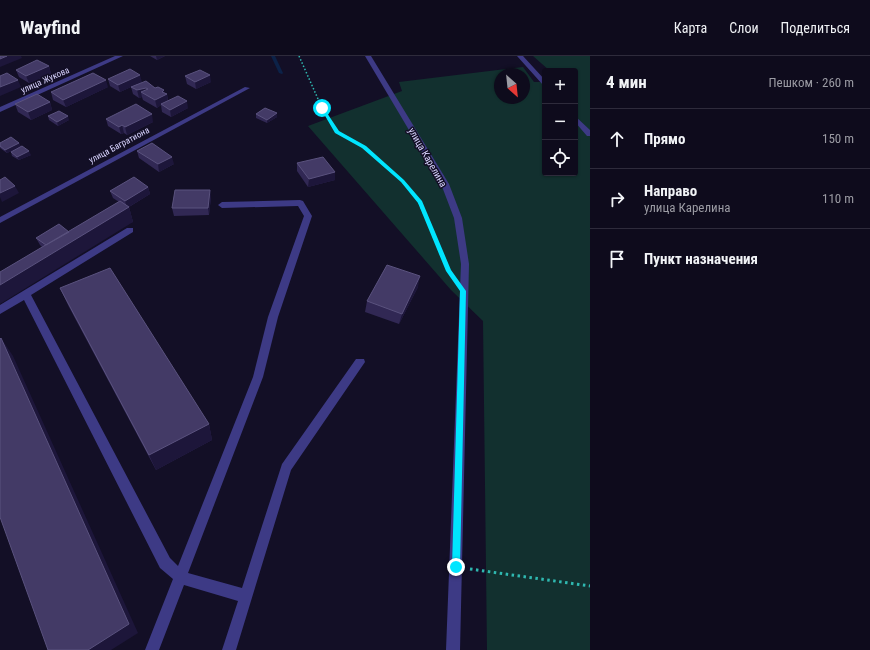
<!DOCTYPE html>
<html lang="ru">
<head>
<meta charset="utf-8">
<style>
  :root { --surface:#0e0b1c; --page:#1c1929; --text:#f1f3f6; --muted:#9b9ba3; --line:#2e2b3b }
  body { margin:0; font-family:"Roboto Condensed",sans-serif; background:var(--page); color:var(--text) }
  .controls { position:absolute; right:12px; top:12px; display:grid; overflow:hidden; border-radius:4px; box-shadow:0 1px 3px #0004 }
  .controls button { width:36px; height:36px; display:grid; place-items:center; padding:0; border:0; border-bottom:1px solid var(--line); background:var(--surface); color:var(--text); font:20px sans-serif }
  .compass { position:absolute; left:494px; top:12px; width:36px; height:36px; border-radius:50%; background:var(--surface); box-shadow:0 1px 3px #0004; rotate:153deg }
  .stop { position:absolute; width:12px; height:12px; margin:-9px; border:3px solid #00e5ff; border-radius:50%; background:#fff }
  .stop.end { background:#00e5ff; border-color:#fff; box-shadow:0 1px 4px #0008 }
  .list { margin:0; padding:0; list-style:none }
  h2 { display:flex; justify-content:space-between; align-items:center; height:52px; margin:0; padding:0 16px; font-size:17px }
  h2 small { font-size:13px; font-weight:400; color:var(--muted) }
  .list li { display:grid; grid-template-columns:26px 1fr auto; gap:12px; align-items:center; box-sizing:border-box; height:60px; padding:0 16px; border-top:1px solid var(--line) }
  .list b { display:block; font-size:15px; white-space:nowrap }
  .list p { margin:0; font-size:13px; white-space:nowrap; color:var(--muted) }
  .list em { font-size:13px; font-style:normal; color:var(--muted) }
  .icon { flex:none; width:22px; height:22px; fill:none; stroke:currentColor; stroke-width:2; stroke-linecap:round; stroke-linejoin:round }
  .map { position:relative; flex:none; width:590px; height:594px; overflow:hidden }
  header { display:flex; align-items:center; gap:24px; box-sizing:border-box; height:56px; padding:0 20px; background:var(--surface); border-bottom:1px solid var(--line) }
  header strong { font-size:19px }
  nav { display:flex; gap:22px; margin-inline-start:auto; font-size:14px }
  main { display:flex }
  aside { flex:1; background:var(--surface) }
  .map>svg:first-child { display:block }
</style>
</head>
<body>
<header>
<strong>Wayfind</strong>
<nav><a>Карта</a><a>Слои</a><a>Поделиться</a></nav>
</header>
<main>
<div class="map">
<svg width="590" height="594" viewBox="0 0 590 594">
  <rect width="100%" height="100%" fill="#130f26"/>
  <path fill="#12302f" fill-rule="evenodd" d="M533 0H590V594H487L483 265 451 234 308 70 402 35 399 26 523 11 534 26H545V117H575V15H550ZM500 18H524V42H500Z"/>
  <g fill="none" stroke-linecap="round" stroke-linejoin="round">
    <path fill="#0c2248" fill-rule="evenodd" d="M271 0H275L283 17 282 18 279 17Z"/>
    <path stroke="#2fb8b0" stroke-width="1.5" stroke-dasharray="1.5 2" stroke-linecap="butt" d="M299 0 322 52 337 76 364 91 403 125 420 147"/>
    <path stroke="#2fb8b0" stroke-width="2.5" stroke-dasharray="2 3" stroke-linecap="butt" d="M419 146 451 218"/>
    <path stroke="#2fb8b0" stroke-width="3" stroke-dasharray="2.5 3.5" stroke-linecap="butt" d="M470 513 590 530"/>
    <path fill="#3d3a85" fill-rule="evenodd" d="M115 0H123L0 56V51Z
      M365 0H371L449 128 462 162 469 208 460 594H446L461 208 454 162 441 128Z
      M517 0H523L545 24V30L543 29Z
      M245 31 250 32 0 167V161Z
      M575 60 590 74V80H587L575 66Z
      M300 144 303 145 312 160 278 261 263 321 188 517 242 532 282 408 356 303H364L365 306 291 414 236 594H222L238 545 184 529 159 594H145L173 523 160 512 24 244 0 258V249L127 172H133V176L31 239 170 502 178 510 253 321 268 261 304 160 298 150 222 152 218 149 222 146Z"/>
  </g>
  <path fill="#312854" d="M150 0H165L157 4Z
    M49 10 51 18 29 27 19 21 16 14Z
    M185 20 211 26 196 33 187 28Z
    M108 23 142 26 137 28 155 32 167 38 168 45 188 52 171 61 162 56 161 49 157 52 143 44 142 41 139 42 133 38 131 31 120 36 110 30Z
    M108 31 66 51 53 44 51 36Z
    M50 46 52 54 31 64 18 56 15 48Z
    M256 58 277 61 267 67 256 62Z
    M48 60 69 64 58 70 49 64Z
    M106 63 153 66 127 79 124 77 121 78 108 70Z
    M0 87H19L21 91 7 97 0 92Z
    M137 95 174 108 159 116 139 102Z
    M11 96 31 99 19 104 12 100Z
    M297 107 335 116V124L308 131 297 115Z
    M148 131 150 138 129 151 133 166 42 191 40 189 36 182 69 176 119 146 113 142 110 135Z
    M211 141 209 159 174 160 172 152Z
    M418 231 399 268 365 256 367 245Z
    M60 232 209 368 212 384 156 414 69 251Z"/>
  <path fill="#1d163a" d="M7 0H21L22 2 0 11V3Z
    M156 0H165L157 4Z
    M49 10 51 18 29 27 26 20Z
    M140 19 142 26 120 36 118 29Z
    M210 19 211 26 196 33 195 26Z
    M18 24 21 31 0 40V31Z
    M106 24 108 31 66 51 63 44Z
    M146 32 148 39 141 36 142 41 139 42 137 34Z
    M164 34 165 39 167 38 168 46 161 48V49L157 52 155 44 162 36Z
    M187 45 188 52 171 61 170 54Z
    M50 46 52 54 31 64 28 56Z
    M277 57V61L267 67V64Z
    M152 58 153 66 127 79 125 71Z
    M68 60 69 64 58 70 57 66Z
    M122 69 124 77 121 78 119 71Z
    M19 87 21 91 7 97 5 94Z
    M29 95 31 99 19 104 17 101Z
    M172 101 174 108 159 116 158 108Z
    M335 116V124L308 131 309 123Z
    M15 130 19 137 2 146 0 141V137Z
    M148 131 150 138 127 152 125 145Z
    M210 134 211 141 209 159 208 152Z
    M129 151 133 166 0 248V229Z
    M420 220 418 231 399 268 402 258Z
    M1 282 13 300 138 577 111 594H88Z
    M209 368 212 384 156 414 149 399Z"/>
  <path fill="#433a66" stroke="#5a527e" d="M0 0H7L0 3Z
    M37 4 49 10 26 20 16 14Z
    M130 13 140 19 118 29 108 23Z
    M200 14 210 19 195 26 185 20Z
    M7 17 18 24 0 31V20Z
    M93 17 106 24 63 44 51 36Z
    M146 25 155 32 158 31 164 34 162 36 167 38 155 44 141 36 148 33 146 32 137 34 131 31Z
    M37 38 50 46 28 56 15 48Z
    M178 40 187 45 170 54 161 48Z
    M136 48 152 58 125 71 122 69 119 71 106 63Z
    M265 52 277 57 267 64 256 58Z
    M59 55 68 60 57 66 48 60Z
    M11 81 19 87 5 94 0 90V87Z
    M152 87 172 101 158 108 137 95Z
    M22 90 29 95 17 101 11 96Z
    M323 101 335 116 309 123 297 107Z
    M5 121 15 130 0 137V124Z
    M134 121 148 131 125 145 110 135Z
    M175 134H210L208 152H172Z
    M120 145 129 151 0 229V216Z
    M59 168 69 176 46 189 36 182Z
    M387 209 420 220 402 258 367 245Z
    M110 212 209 368 149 399 60 232Z
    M1 282 129 568 88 594H48L0 461V283Z"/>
  <path fill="#00e5ff" d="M320 51H323L339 75 366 90 404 124 422 145 451 214 466 235 460 511 456 515 452 511 460 235 446 215 418 147 401 126 362 92 335 77Z"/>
  <g text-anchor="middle" stroke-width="3" stroke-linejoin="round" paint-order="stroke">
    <g font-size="9" fill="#d9d4ff" stroke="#130f26">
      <text transform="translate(45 24) rotate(-24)" y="3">улица Жукова</text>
      <text transform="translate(119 89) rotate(-28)" y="3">улица Багратиона</text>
    </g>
    <g font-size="10" fill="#d9d4ff" stroke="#130f26">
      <text transform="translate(428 101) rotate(60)" y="4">улица Карелина</text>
    </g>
  </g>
</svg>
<div class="controls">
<button>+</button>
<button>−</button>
<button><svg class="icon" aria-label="locate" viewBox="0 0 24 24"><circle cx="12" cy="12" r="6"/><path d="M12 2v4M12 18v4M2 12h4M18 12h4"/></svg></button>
</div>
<svg class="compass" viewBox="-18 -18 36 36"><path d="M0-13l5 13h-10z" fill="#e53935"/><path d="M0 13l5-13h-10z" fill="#9b9ba3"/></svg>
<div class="stop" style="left:322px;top:52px"></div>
<div class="stop end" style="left:456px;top:511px"></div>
</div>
<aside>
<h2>4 мин<small>Пешком · 260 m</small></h2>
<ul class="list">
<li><svg class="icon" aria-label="ahead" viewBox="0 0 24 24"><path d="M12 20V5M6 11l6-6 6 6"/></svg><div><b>Прямо</b></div><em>150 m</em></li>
<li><svg class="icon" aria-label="right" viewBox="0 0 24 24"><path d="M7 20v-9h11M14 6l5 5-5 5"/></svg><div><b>Направо</b><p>улица Карелина</p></div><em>110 m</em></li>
<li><svg class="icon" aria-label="arrive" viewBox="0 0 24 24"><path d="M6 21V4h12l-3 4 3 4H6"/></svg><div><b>Пункт назначения</b></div></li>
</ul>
</aside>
</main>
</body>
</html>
